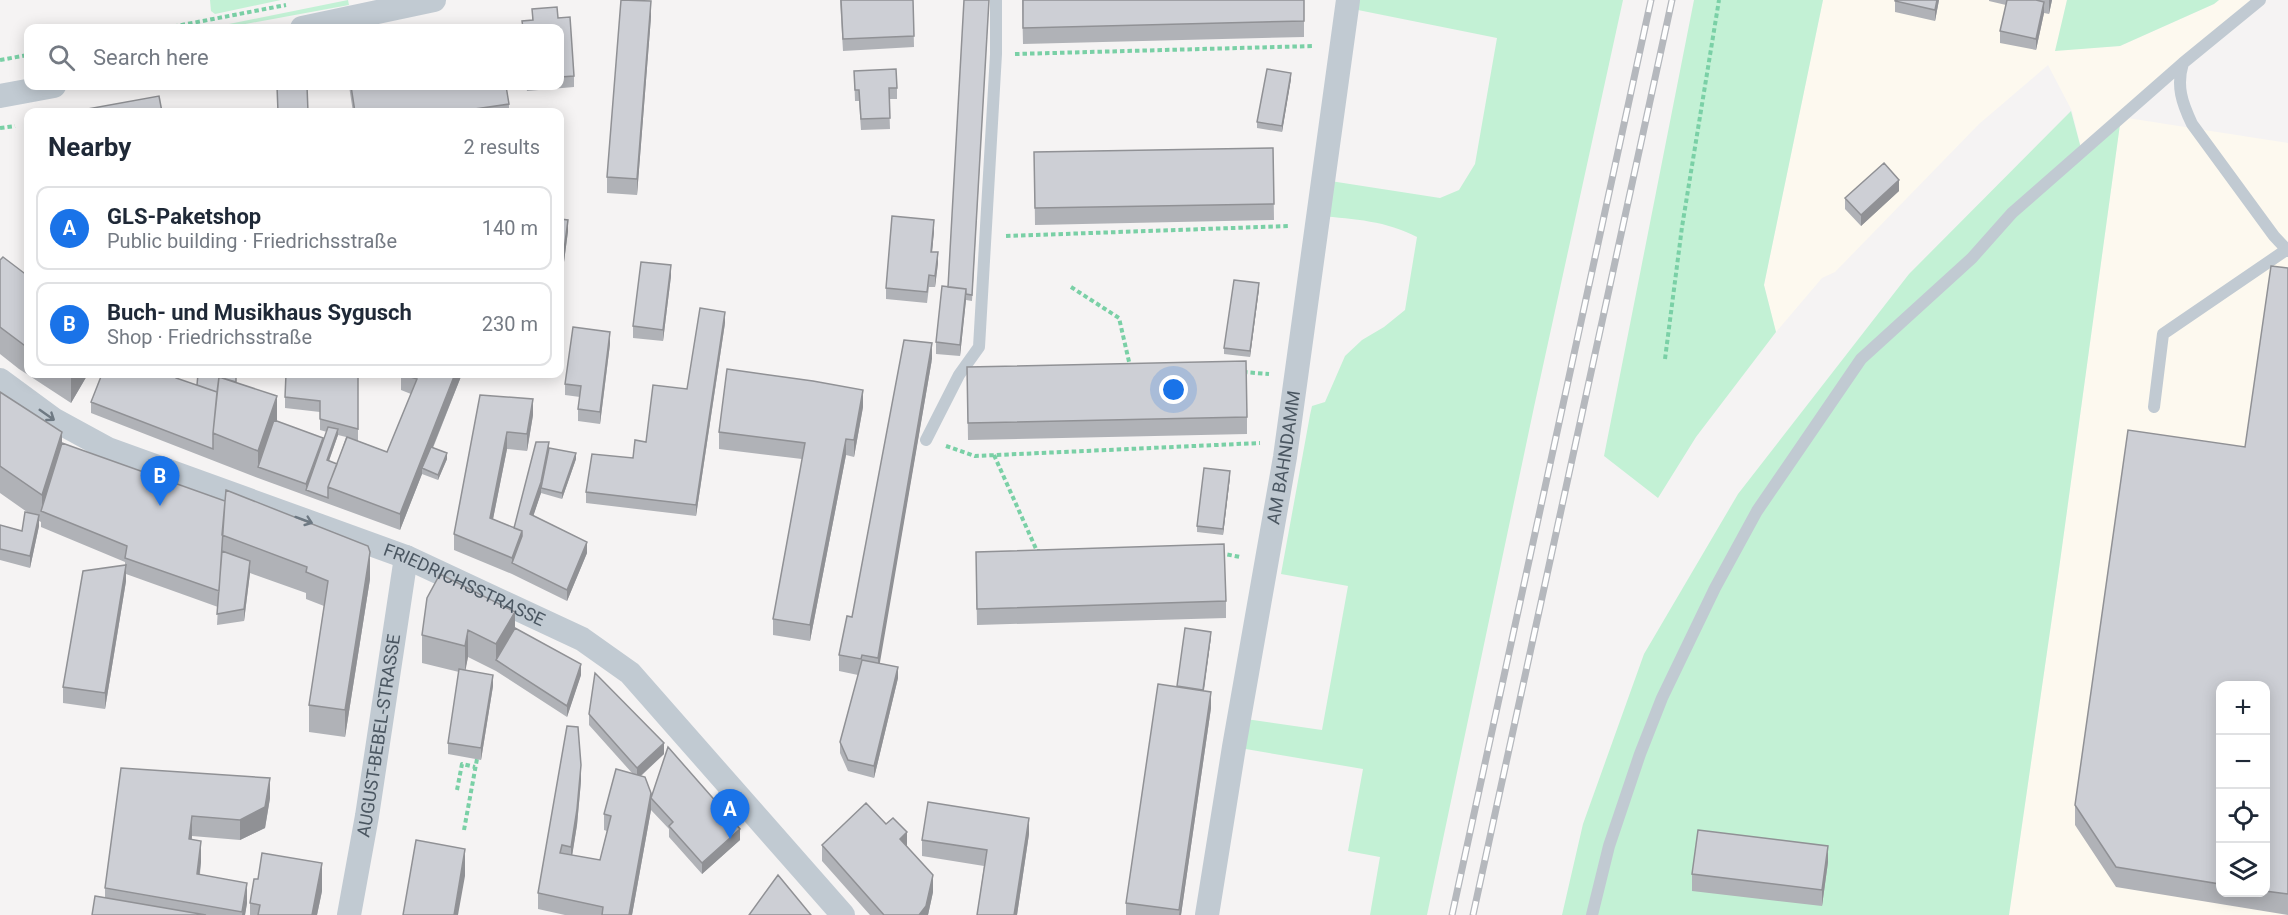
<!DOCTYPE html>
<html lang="en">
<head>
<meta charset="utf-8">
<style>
  :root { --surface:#fff; --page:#f2f2f3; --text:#1f2937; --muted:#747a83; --line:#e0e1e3; --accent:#1a73e8 }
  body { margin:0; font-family:Roboto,sans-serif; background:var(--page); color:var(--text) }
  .controls { position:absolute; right:18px; bottom:18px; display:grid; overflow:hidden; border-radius:12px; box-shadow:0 3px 15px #0003 }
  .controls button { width:54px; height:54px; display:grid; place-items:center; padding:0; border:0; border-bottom:2px solid var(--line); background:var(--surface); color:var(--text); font:30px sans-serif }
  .you { position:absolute; left:1174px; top:390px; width:21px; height:21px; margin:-15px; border:4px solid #fff; border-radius:50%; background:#1a73e8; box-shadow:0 0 0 9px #1a73e833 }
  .badge { display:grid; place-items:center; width:39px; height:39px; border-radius:50%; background:var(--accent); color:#fff; font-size:20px; font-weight:700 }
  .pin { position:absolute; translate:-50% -50px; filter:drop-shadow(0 2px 3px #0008) }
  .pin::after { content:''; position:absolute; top:32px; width:21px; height:18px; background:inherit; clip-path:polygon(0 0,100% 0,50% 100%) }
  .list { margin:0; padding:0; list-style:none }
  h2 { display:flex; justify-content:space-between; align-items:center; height:78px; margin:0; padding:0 24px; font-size:26px }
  h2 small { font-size:20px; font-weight:400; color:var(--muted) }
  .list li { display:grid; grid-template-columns:39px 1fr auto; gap:18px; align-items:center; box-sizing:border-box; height:84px; margin:0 12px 12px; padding:0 12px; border:2px solid var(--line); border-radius:12px }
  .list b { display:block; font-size:22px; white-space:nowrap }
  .list p { margin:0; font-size:20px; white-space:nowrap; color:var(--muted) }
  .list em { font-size:20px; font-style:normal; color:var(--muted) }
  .icon { flex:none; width:33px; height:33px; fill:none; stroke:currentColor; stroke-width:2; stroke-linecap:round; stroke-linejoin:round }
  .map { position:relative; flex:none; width:2288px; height:915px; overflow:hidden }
  .search { position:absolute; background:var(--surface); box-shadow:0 3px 15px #0003; left:24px; top:24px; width:540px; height:66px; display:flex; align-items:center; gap:15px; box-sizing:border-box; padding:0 21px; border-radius:12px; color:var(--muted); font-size:22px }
  .panel { position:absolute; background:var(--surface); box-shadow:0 3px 15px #0003; left:24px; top:108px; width:540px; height:270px; border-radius:12px }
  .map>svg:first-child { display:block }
</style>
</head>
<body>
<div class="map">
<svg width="2288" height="915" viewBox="0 0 2288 915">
  <rect width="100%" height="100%" fill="#f5f3f3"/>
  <path fill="#fdf9ef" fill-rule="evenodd" d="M1823 0H2067L2056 50 2120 46 2214 4 2219 0H2260L2121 117 2288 143V915H2009L2059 569 2121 117 2082 152 2072 111 2048 65 1979 124 1835 272 1822 278 1776 332 1764 285ZM2220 686H2266V892H2220Z"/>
  <path fill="#c3f1d5" d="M210 0H281L215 14 211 11Z
    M348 0 349 5 224 28V25Z
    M1354 0H1623L1534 407 1427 915H1370L1380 857 1348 851 1363 769 1234 747 1239 718 1322 730 1348 586 1281 574 1310 415 1312 406 1325 402 1345 356 1362 340 1384 327 1405 310 1417 237C1387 221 1354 219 1320 216L1324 180 1440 198 1459 190 1475 164 1497 38 1348 8Z
    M1694 0H1823L1764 285 1776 332 1696 437 1658 498 1604 456Z
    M2067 0H2219L2214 4 2120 46 2055 51Z
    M2071 111 2082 152 2121 117 2059 569 2009 915H1562L1583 824 1644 654 1738 494 1909 274Z"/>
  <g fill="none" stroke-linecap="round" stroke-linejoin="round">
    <path stroke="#7ad0a6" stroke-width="4" stroke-dasharray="4.5 3" stroke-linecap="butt" d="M166 28 286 5
      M1015 54 1314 46
      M0 60 28 55
      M0 128 15 126
      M1006 236 1289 226
      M1071 287 1119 318 1130 366
      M1665 359 1682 227 1719 0
      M1243 372 1269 374
      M946 446 975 456 1260 443
      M994 455 1037 551H1040
      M1220 553 1240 557
      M457 790 462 764 475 767
      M464 830 477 759"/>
    <path stroke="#c1cad2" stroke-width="12" d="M2260 0 2183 63C2176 86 2182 103 2192 124L2274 236 2288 251
      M2154 407 2163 334 2286 250
      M926 440 959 375 979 347 996 54V0
      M1592 915 1609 846 1640 754 1662 698 1715 588 1757 511 1861 359 1972 258 2012 213 2183 63"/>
    <g stroke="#c1cad2" stroke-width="24">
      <path d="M302 28 434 0"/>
      <path d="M0 96 54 86"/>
      <path id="s1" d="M0 380 53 419 108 449 406 557 582 639 630 673 843 915"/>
      <path id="s2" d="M349 915 367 816 406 557"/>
      <path id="s3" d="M1207 915 1234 747 1285 457 1348 0"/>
    </g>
    <g stroke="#b5b8bd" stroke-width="7">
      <path id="rail" d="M1452 915 1651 0
        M1473 915 1672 0"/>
    </g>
    <use href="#rail" stroke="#fff" stroke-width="4.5" stroke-dasharray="14" stroke-linecap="butt"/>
  </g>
  <path fill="#b0b2b7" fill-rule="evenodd" d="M840 0H913L914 47 843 51Z
    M989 0 972 301 966 300 960 356 936 354V342L948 287Z
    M1022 0H1304V37L1023 44Z
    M1895 0H1939L1935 21 1895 12Z
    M1989 0H2052L2049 14 2044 13 2036 50 2000 43V31L2006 5 1989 1Z
    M532 9 558 18 574 76V87L527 91 526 86H560V28H522V21L532 20Z
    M651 17 637 195 607 193V177Z
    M854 71 897 88V99H889L890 129 861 130 859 101H855Z
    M1291 79 1282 132 1257 128V122Z
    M349 86H506L509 104V112H353Z
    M1273 148 1274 220 1035 225 1034 152Z
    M1899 191 1861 226 1845 209V198Z
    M560 219 568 231 564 262 560 261Z
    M934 231 932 252 938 263 935 287H929L927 303 886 299V288Z
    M0 260 28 276V374H88L71 403 19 369 0 354Z
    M2288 268V915L2116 887 2075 825V805L2245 447ZM2220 686H2265V892H2220Z
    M671 276 663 341 633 338V326Z
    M1259 289 1250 357 1224 354V348Z
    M725 323 696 516 586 503V492L633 458 687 389Z
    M610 344 600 424 578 421V409L580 397 565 395V384Z
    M932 359 879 663 898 678 874 778 848 771 840 753V742L858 675 839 671V655L852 617Z
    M967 367 1247 417V434L968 440Z
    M102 374H177L176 379 197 385 236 382 277 421 323 443 327 432 320 430V412L285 408V397L358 374V441L387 452 411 394 401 390V374H462L433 448 447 459 438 480 422 474 400 530 258 478 91 413V402ZM338 435 346 437 337 464 329 461Z
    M0 392 62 443 370 579 345 737 309 732V705L324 606 306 599V593L250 573 244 621 217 625 218 607 126 574V581L105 709 63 703V687L125 565V562L41 527V522L39 521V526L30 568 0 560V525L22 531 27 512 0 493Z
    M480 395 533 415 527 451 507 449 493 519 514 528 549 448 576 459 562 499 541 493 533 516 587 553 567 601 512 574 454 550V534Z
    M863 407 854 457 846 455 810 641 773 635V619L802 459 719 449V432Z
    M1230 477 1223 535 1197 532V526Z
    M976 568 1226 601V618L977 625Z
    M427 598 515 628 581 675 567 717 496 671 468 657 465 670 493 686 481 760 448 754V743L459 672 422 663V635Z
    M1211 637 1204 691 1211 708 1181 915H1126V903Z
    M589 714 664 754 641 776 651 798 740 840 702 874 669 837V829L651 810 632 915H565L538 909V893L581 781 577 825 572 855 600 860 607 831 604 830V814L632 773 589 725Z
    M121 768 270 798 265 828 240 840 192 836V839L201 862 200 874 247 903 245 915H92L105 898V888Z
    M1029 834 1017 915H977L984 866 922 856V840Z
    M822 845 907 846 933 892 928 915H870L822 861Z
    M1828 862 1822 906 1692 891V874Z
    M322 891 317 915H250V903Z"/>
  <path fill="#909195" d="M1937 0H1939L1935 21V10Z
    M2049 0H2052L2049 14Z
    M651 1V17L637 195V179Z
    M2044 2V13L2036 50V39Z
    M1291 73V79L1282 132V126Z
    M1899 180V191L1861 226V215Z
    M568 220V231L564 262V250Z
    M934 220V231L931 263V252Z
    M938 252V263L935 287V276Z
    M671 265V276L663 341V330Z
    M1259 283V289L1250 357V351Z
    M966 289V300L960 356V345Z
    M725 312V323L696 516V505Z
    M610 332V344L600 424V412Z
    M932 343V359L878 674V658Z
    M73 374H88L71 403V376Z
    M455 374H462L424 469 422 468V474L400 530V514Z
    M863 390V407L854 457V440Z
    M277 396V424L258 467V451Z
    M533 399V415L527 451V434Z
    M338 429V435L327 466V460Z
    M62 432V459L42 511V495Z
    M507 432V449L490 534V518Z
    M323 438V449L306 490V484Z
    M846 439V455L810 641V625Z
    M549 442V454L541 488V493L530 526V514Z
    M447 453V459L438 480V475Z
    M576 453V459L562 499V493Z
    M1230 471V477L1223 535V529Z
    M39 515V526L30 568V556Z
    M522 531V548L512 563V558Z
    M587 542V553L567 601V590Z
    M370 552V579L345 737V710Z
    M250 561V573L244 621V609Z
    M126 565V581L105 709V693Z
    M515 612V640L496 660V671V644Z
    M468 630V657L465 673V646Z
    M1211 632V637L1203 695V690Z
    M581 664V675L567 717V706Z
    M898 667V678L874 778V766Z
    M493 675V686L481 760V748Z
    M1211 692V708L1181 915H1179Z
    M664 743V754L637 779V768Z
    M581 765V781L577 825 571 863V847Z
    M270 778V798L265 828 240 840V820Z
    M651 793V810L632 915H629Z
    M192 816V836L189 860V839Z
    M1029 818V834L1017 915H1014Z
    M740 829V840L702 874V863Z
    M907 832V849L900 839Z
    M201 841V862L197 894V874Z
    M1828 846V862L1822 906V890Z
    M465 849V876L458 915H454Z
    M322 863V891L317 915H312Z
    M933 875V892L928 915H919Z
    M247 883V903L245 915H242Z"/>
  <path fill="#cdcfd5" stroke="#909195" stroke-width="1.5" d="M621 0 651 1 637 179 607 177Z
    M841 0H913L914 36 843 39Z
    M964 0H989L972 295 966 294V289L948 287Z
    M1023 0H1304V21L1023 28Z
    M1895 0H1937L1935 10 1895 1Z
    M2007 0H2036L2044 2 2036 39 2000 31Z
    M557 7 558 18 570 17 574 76 560 77V28H523L522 21 533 20 532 9Z
    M896 69 897 88H889L890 118 861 119 859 90H855L854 71Z
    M1267 69 1291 73 1282 126 1257 122Z
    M277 86H307L308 112H278Z
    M351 86H506L509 104 454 112H355Z
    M159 96 162 112H71Z
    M1273 148 1274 204 1035 208 1034 152Z
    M1884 163 1899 180 1861 215 1845 198Z
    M892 216 934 220 931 252H938L935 276 929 275 927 292 886 288Z
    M560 219 568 220 564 250H560Z
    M3 257 28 276V348L0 327V260Z
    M641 262 671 265 663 330 633 326Z
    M2271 266 2288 268V894L2265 891V686H2220V884L2116 867 2075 805 2128 430 2245 447Z
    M1234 280 1259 283 1250 351 1224 348Z
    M942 286 966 289 960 345 936 342Z
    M700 308 725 312 696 505 586 492 592 454 633 458 635 440 646 442 653 385 687 389Z
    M573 327 610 332 600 412 578 409 581 386 565 384Z
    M904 340 932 343 878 658 862 655 861 659 839 655 847 616 852 617Z
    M1246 361 1247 417 968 423 967 367Z
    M727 369 813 381 863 390 854 440 846 439 810 625 773 619 805 443 719 432Z
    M102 374H176V378L217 392 213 433V449L91 402Z
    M198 374H236V382L219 377 217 392 197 385Z
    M286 374H358V429L320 419V401L285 397Z
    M401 374H455L400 514 328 487 347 437 387 452 417 379Z
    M219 377 277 396 258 451 213 433Z
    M0 392 62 432 42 495 0 466Z
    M480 395 533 399 527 434 507 432 490 518 522 531 512 558 454 534Z
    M274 420 323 438 306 484 258 467Z
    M328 427 338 429 327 460 337 464 328 487V498L306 490Z
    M536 442H549L541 482 530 514 587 542 567 590 512 563 522 536V531L514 528Z
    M62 443 225 501 219 591 125 558 127 546 41 511Z
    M431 447 447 453 438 475 422 468Z
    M549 448 576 453 562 493 541 488Z
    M1204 468 1230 471 1223 529 1197 526Z
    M226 490 368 546 370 552 345 710 309 705 328 581 306 572 307 567 222 535Z
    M25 512 39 515 30 556 0 549V525L22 531Z
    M1224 544 1226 601 977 609 976 552Z
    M222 551 250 561 244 609 217 614Z
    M126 565 105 693 63 687 83 571Z
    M440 574 515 612 496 644 468 630 465 646 422 635 427 598Z
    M515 628 581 664 567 706 496 660Z
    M1185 628 1211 632 1203 690 1177 686Z
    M862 660 898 667 874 766 848 760 840 742Z
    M459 669 493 675 481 748 448 743Z
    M595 673 664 743 637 768 589 714Z
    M1158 684 1211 692 1179 910 1126 903Z
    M567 726 578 727 581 765 577 809 571 847 562 845 560 853 600 860 611 816 604 814 616 769 645 777 651 793 629 915H602L603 907 538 893Z
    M668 747 740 829 702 863 669 826 673 822 651 798Z
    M121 768 270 778 265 807 240 820 192 816 189 839 201 841 197 874 247 883 242 912 105 888Z
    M928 802 1029 818 1014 915H977L987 850 922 840Z
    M866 803 886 824 893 818 907 832 900 839 933 875 926 906 919 915H884L822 845Z
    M1698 830 1828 846 1822 890 1692 874Z
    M416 840 465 849 454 915H403Z
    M262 853 322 863 312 915H258L260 905 250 903 254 879H258Z
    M778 875 811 915H749Z
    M95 896 206 915H92Z"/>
  <defs><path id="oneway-shaft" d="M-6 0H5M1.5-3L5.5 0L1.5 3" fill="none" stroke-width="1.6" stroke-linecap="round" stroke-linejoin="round" transform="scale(1.5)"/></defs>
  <g stroke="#6e7983">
    <use href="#oneway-shaft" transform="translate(47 415) rotate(35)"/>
    <use href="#oneway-shaft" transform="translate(304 520) rotate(20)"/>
  </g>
  <g text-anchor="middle" stroke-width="4.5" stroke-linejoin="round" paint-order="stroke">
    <g font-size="18" fill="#4a5661" stroke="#fff">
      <text dy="6" stroke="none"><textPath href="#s3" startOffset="464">AM BAHNDAMM</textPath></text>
      <text dy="6" stroke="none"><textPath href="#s1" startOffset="510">FRIEDRICHSSTRASSE</textPath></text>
      <text dy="6" stroke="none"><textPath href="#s2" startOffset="182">AUGUST-BEBEL-STRASSE</textPath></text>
    </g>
  </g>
</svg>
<div class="controls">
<button>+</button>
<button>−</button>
<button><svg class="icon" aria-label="locate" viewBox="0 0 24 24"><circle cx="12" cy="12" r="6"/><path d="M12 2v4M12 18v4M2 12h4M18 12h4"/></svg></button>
<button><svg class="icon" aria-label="layers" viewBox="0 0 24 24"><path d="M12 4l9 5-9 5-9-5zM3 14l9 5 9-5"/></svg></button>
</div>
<div class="you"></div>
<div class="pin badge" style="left:730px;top:839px">A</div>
<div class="pin badge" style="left:160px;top:506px">B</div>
<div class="search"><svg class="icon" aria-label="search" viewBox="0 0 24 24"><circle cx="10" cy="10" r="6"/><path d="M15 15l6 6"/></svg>Search here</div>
<section class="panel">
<h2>Nearby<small>2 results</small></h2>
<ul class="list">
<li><span class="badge">A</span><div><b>GLS-Paketshop</b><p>Public building · Friedrichsstraße</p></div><em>140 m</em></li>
<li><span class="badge">B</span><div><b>Buch- und Musikhaus Sygusch</b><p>Shop · Friedrichsstraße</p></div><em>230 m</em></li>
</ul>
</section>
</div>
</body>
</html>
